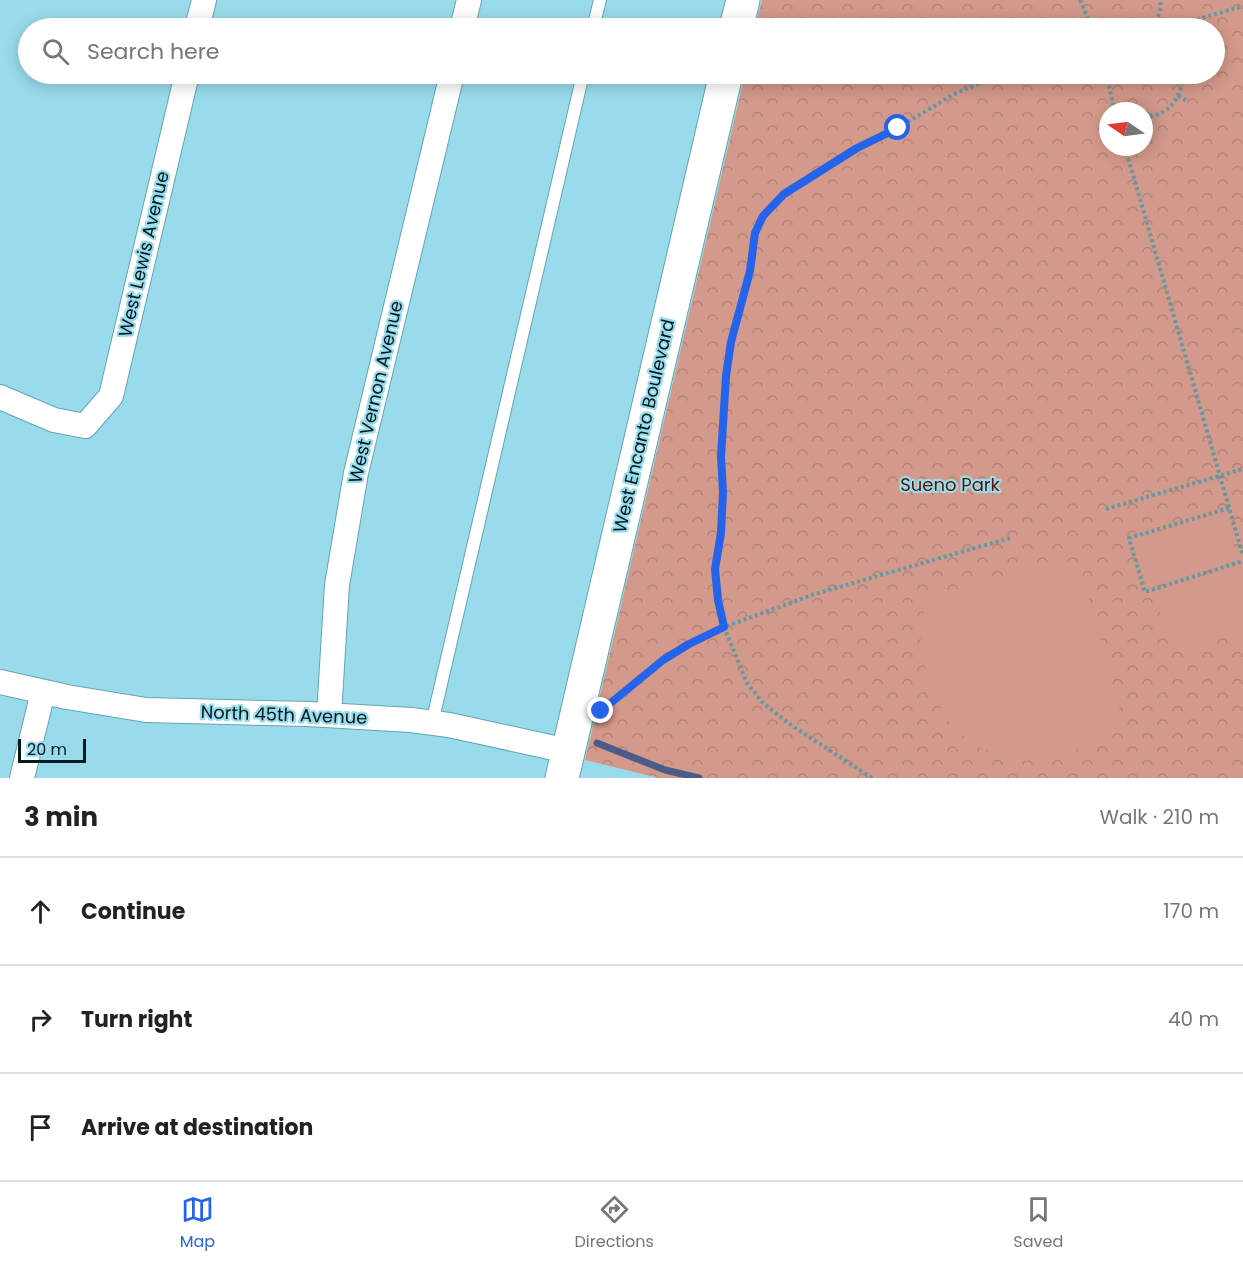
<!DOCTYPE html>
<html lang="en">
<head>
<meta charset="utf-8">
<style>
  :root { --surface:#fff; --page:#f6f6f6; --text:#222; --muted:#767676; --line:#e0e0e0; --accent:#2563eb }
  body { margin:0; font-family:Poppins,sans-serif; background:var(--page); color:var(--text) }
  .compass { position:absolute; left:1099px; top:102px; width:54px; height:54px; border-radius:50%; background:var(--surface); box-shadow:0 3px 15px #0003; rotate:283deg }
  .scale { position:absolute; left:18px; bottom:15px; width:68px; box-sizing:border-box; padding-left:6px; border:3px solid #001a20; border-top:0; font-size:16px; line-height:21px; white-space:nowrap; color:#001a20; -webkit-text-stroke:4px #99dbeb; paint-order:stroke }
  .stop { position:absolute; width:18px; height:18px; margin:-14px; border:4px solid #2563eb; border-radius:50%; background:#fff }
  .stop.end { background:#2563eb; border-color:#fff; box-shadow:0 2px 6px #0008 }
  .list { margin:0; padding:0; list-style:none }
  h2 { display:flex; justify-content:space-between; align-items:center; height:78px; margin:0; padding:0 24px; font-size:26px }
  h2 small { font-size:20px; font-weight:400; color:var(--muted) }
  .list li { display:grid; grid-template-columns:39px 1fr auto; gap:18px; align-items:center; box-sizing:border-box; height:108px; padding:0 24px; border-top:2px solid var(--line) }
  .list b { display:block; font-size:22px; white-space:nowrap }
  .list em { font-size:20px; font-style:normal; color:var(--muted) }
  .icon { flex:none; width:33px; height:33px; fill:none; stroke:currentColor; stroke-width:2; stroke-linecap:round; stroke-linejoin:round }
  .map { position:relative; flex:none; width:1243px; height:778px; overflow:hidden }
  .search { position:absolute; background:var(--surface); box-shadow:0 3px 15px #0003; left:18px; right:18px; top:18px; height:66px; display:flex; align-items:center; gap:15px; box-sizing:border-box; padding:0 21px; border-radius:33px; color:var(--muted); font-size:22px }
  .sheet { height:402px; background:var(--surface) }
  nav { display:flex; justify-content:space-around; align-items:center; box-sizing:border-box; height:84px; border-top:2px solid var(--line); background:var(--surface); font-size:16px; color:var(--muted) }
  nav a { display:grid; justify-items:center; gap:3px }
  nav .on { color:var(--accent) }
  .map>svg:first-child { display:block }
</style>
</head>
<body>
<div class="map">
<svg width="1243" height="778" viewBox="0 0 1243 778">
  <defs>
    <pattern id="park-crowns" width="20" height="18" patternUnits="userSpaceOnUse" patternTransform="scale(1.5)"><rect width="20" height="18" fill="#d3998a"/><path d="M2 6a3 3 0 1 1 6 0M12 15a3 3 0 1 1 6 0" fill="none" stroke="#b38377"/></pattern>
  </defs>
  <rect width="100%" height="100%" fill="#99dbeb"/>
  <path fill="url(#park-crowns)" fill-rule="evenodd" d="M762 0H1243V778H659L585 760 745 74H1214V28H755ZM1108 111H1144V147H1108Z"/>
  <path fill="#d3998a" d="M1224 512 1238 561 1147 588 1132 540Z
    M1063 559 1081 569 1123 720 1093 744 1057 756 1018 762 975 746 944 717 928 677 920 645 925 601Z
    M1243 565V631L1171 652 1154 591Z"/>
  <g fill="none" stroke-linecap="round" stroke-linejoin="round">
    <path stroke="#4c5c88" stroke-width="7" d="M597 743 665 770 699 778"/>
    <g stroke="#63a5b4" stroke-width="14">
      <path id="lane" d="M593 28 600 0
        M432 723 583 74"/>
    </g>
    <g stroke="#63a5b4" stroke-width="26">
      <path id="street" d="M197 28 204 0
        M462 28 469 0
        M0 397 54 420 85 426 111 396 187 74
        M0 682 67 697 146 710 308 714 411 720 449 725 568 751
        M329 715 337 585 356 473 452 74
        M22 778 43 692"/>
    </g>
    <g stroke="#63a5b4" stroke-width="35">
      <path id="secondary" d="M736 28 743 0
        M562 778 726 74"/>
    </g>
    <path stroke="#6498a4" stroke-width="4" stroke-dasharray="3 3" stroke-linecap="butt" d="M1080 0 1092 28
      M1154 28 1161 7 1160 0
      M1168 28 1243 6
      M1106 74 1115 111
      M1178 96 1187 101
      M1144 117C1168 117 1184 96 1182 74
      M1149 117 1152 129
      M1125 147 1243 556
      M1229 508 1129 538 1145 592 1243 561
      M1106 509 1243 469
      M607 705 663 660 689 644 724 627 815 594 1010 538
      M872 778 791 725 764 704 747 683 724 627 718 600 715 569 721 533 723 492 721 457 726 376 731 342 750 271 755 233 763 216 773 203 784 194 857 148 898 128 954 94 985 81 994 74"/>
    <use href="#lane" stroke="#fff" stroke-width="12"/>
    <use href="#street" stroke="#fff" stroke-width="24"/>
    <use href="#secondary" stroke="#fff" stroke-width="33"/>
  </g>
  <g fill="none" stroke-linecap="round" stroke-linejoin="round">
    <path stroke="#2563eb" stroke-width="8" d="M601 711 663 660 689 644 724 627 718 600 715 569 721 533 723 492 721 457 726 376 731 342 750 271 755 233 763 216 784 194 857 148 898 128"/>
  </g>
  <g text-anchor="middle" stroke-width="4.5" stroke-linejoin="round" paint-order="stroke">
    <g font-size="18" fill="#001a20" stroke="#99dbeb">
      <text transform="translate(144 254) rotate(-77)" y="6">West Lewis Avenue</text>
      <text transform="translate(376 392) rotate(-77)" y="6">West Vernon Avenue</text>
      <text transform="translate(644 426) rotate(-77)" y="6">West Encanto Boulevard</text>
      <text transform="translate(284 715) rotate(2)" y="6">North 45th Avenue</text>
    </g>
    <g font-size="18" fill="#551405" stroke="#99dbeb">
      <text x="950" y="491">Sueno Park</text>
    </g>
  </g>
</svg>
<svg class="compass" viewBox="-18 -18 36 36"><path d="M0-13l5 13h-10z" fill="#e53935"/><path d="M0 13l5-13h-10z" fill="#767676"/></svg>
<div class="scale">20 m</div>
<div class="stop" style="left:898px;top:128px"></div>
<div class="stop end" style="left:601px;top:711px"></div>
<div class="search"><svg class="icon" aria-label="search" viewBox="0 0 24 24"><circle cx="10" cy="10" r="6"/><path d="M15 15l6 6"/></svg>Search here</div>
</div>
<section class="sheet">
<h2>3 min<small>Walk · 210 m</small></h2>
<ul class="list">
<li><svg class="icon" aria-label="ahead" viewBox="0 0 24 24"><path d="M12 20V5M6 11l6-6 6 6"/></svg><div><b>Continue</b></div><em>170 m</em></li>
<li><svg class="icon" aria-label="right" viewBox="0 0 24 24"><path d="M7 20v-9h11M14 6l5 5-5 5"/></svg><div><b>Turn right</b></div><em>40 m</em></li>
<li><svg class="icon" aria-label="arrive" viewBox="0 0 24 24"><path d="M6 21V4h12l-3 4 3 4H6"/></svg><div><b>Arrive at destination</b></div></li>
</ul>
</section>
<nav>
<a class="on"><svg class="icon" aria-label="map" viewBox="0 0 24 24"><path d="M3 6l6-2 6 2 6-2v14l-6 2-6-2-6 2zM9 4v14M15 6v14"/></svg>Map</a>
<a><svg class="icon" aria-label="directions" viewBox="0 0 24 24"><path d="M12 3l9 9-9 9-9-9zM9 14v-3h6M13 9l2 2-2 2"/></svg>Directions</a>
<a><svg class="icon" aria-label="saved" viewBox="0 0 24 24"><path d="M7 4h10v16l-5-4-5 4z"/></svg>Saved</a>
</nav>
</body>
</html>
